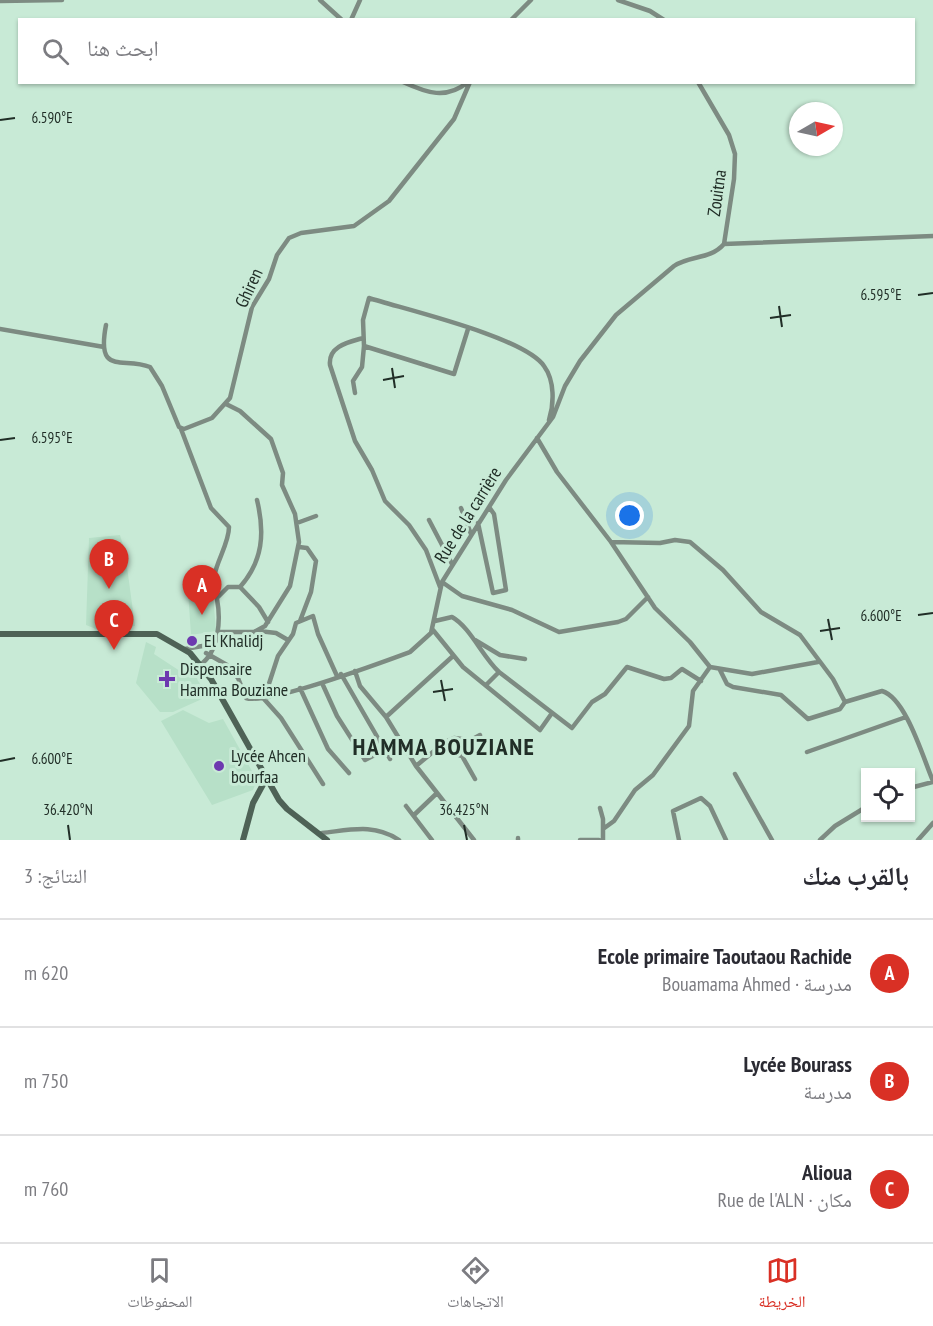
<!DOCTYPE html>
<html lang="ar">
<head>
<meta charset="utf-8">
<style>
  :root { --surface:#fff; --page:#f2f2f3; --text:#2b2b33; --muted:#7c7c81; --line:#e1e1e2; --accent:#d93025 }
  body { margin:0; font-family:"PT Sans Narrow","Noto Naskh Arabic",sans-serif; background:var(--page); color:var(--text); direction:rtl }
  .controls { position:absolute; right:18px; bottom:18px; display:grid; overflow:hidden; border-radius:0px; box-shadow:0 2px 4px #0004 }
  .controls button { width:54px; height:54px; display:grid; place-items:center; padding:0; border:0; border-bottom:2px solid var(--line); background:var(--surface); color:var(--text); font:30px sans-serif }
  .compass { position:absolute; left:789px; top:102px; width:54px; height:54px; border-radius:50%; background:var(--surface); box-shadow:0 2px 4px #0004; rotate:81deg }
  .you { position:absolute; left:630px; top:516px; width:21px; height:21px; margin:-15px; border:4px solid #fff; border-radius:50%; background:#1a73e8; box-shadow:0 0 0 9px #1a73e833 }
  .badge { display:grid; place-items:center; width:39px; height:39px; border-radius:50%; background:var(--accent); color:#fff; font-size:20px; font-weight:700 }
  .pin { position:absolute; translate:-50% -50px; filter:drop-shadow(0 2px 3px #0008) }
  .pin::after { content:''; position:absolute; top:32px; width:21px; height:18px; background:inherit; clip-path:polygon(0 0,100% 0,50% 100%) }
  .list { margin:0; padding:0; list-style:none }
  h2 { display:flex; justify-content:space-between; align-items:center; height:78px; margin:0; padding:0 24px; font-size:26px }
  h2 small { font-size:20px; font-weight:400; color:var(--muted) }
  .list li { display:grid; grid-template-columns:39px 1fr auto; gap:18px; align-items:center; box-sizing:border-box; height:108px; padding:0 24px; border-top:2px solid var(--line) }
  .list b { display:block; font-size:22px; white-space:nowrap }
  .list p { margin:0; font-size:20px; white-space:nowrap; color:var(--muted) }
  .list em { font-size:20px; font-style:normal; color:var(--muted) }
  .icon { flex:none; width:33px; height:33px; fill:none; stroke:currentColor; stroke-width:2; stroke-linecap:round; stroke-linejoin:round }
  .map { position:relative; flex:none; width:933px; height:840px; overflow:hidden; direction:ltr }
  .search { position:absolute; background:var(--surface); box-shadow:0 2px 4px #0004; left:18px; right:18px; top:18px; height:66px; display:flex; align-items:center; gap:15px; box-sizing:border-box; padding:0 21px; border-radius:0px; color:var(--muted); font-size:22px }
  .sheet { height:402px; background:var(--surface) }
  nav { display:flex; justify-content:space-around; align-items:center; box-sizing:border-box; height:84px; border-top:2px solid var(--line); background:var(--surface); font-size:16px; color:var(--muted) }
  nav a { display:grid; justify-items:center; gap:3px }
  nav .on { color:var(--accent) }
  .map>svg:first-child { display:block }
</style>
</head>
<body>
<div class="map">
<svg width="933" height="840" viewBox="0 0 933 840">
  <rect width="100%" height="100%" fill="#c8ead6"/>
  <path fill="#b7e0c8" d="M120 535 125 552 135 626 96 629 86 625 89 538Z
    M210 588 213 594 216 631 191 635 188 591Z
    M146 642 156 647 154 654 186 675 194 672 204 692 200 694 202 699 173 712H160L136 683Z
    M183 710 209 723 223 719 257 780 253 790 212 805 161 721Z"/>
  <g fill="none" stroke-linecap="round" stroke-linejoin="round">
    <path stroke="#7d8b82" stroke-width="4.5" d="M320 0 342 20
      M618 0 650 11 664 20
      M0 1 62 0
      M351 20 360 0
      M511 20 531 0
      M403 82C427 93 446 100 468 82
      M698 82 729 135 735 154 734 179 724 244
      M724 244 933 236
      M106 325C96 377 123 356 150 367L162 386 179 427 184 429 212 418 230 398 252 307 269 279 277 255 289 238 301 233 354 226 389 201 454 119 470 82
      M0 329 104 347
      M363 338C349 342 328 346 330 365L355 441 372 470 385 501 409 525 426 550 440 587
      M364 346 454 374 468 329
      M355 393 353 381 362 367 364 346 363 320 369 298C407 310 524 337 544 366 555 381 554 404 549 420
      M181 429 211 508 229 527C229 543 217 560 214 577 212 586 216 591 217 599 221 620 219 652 200 665
      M537 438 557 472 611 542 660 543 675 540 690 542 723 570 761 612 800 635 833 679 845 702 882 691C906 698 923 758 933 781
      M461 508 471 534
      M429 520 452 564
      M297 523 316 516
      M478 523 493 593 506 590 494 514 489 507
      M611 542 655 608 690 642 710 667 752 674 818 662
      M299 547 307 548 316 561 311 592 300 621
      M442 582 462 596 512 610 559 632 618 622 626 619 648 597
      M240 587 259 607 268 622
      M217 598 228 587H240C263 561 265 533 257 500
      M435 621 452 617C470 627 482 656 499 672L486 685
      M433 630 463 667 540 730 552 713
      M259 631 276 633 288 640
      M218 632H254L265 626 290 586 299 542 295 514 282 485 283 473 271 439 240 411 226 404
      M475 640 500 655 525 659
      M185 649 214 644
      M206 653 227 665 238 678 246 698C267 705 383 662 410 652L431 633 442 582 506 480 553 417 565 386 580 361 616 315 674 266C690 255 710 260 724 244
      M720 670 727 684 733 687 781 695 808 719 840 709 845 702
      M355 671 360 686 386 717 416 766 474 840
      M499 672 572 728 592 702 605 694 627 667 664 679 671 678 682 669 701 681
      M341 674 390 759
      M322 683 337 716 365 760 402 741
      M300 688 328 749 349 773
      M386 717 453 656
      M445 742 450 752 462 756 475 779
      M807 752 906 717
      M416 766 445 742 454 738 471 740 480 735
      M735 774 772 840
      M323 784 281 718 264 699 278 656 293 634 296 623 313 616 318 634 337 676
      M910 788 933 782
      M406 806 432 840
      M600 808 603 819V840
      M414 815 436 794
      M603 829 614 821 635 790 653 775 689 726 693 691 710 667
      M322 833C350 830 374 823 399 840
      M518 840V838
      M580 840H599
      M679 840 673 811 701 798 710 806 726 840
      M820 840 835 826 866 807
      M918 840 933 823"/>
    <path stroke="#4e6256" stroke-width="6" d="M0 634H157L190 653 211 679 279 800 287 809 327 840
      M243 840 253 803 266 779"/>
  </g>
  <path fill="none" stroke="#212e27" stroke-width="2" d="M0 120 15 118M918 295 933 293M779 306 782 327M770 318 791 315M392 368 395 388M383 380 404 376M0 440 15 438M918 615 933 613M828 619 832 640M820 631 840 628M441 680 445 701M433 692 453 689M0 761 15 758M68 825 70 840M464 825 467 840"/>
  <g fill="#6d39af" stroke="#c8ead6" stroke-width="2">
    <circle cx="192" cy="641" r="6"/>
    <path d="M164 670h6v6h6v6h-6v6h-6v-6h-6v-6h6z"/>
    <circle cx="219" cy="766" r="6"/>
  </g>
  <g text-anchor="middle" stroke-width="6" stroke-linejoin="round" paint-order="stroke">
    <g font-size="18" fill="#212e27" stroke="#c8ead6">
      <text transform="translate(717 193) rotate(-82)" y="6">Zouitna</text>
      <text transform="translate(249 288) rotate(-65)" y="6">Ghiren</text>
      <text transform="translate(468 515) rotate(-58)" y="6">Rue de la carrière</text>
    </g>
    <g font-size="18" fill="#212e27" stroke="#c8ead6" text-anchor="start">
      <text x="204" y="647">El Khalidj</text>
      <text x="180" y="675">Dispensaire<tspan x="180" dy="21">Hamma Bouziane</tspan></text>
      <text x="231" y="762">Lycée Ahcen<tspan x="231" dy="21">bourfaa</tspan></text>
    </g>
    <g font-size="24" font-weight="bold" letter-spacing="1.5" fill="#212e27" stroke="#c8ead6">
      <text x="444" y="755">HAMMA BOUZIANE</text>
    </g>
  </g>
  <g font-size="15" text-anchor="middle" fill="#212e27" stroke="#c8ead6" stroke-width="6" stroke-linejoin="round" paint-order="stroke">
    <text x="52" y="123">6.590°E</text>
    <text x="881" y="300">6.595°E</text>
    <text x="52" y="443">6.595°E</text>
    <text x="881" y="621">6.600°E</text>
    <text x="52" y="764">6.600°E</text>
    <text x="68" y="815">36.420°N</text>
    <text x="464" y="815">36.425°N</text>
  </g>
</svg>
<div class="controls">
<button><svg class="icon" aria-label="locate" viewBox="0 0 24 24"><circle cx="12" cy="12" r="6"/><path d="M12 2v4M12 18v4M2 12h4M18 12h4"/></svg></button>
</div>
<svg class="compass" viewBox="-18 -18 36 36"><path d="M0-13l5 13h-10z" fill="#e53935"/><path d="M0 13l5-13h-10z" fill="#7c7c81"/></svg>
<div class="you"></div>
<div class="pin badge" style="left:202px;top:615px">A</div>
<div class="pin badge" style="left:109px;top:589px">B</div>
<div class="pin badge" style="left:114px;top:650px">C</div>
<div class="search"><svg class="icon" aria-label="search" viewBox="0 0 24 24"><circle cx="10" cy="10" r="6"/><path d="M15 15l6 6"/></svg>ابحث هنا</div>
</div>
<section class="sheet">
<h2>بالقرب منك<small>النتائج: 3</small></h2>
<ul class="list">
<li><span class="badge">A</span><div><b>Ecole primaire Taoutaou Rachide</b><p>مدرسة · Bouamama Ahmed</p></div><em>620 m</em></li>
<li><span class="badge">B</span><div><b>Lycée Bourass</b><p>مدرسة</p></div><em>750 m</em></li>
<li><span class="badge">C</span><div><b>Alioua</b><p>مكان · Rue de l'ALN</p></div><em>760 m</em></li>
</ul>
</section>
<nav>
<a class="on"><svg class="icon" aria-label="map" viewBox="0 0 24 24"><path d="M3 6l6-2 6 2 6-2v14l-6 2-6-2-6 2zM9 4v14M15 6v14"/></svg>الخريطة</a>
<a><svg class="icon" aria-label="directions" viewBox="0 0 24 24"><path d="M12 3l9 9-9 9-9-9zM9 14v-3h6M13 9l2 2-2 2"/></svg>الاتجاهات</a>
<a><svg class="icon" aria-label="saved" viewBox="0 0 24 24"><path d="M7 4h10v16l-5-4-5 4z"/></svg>المحفوظات</a>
</nav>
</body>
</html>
